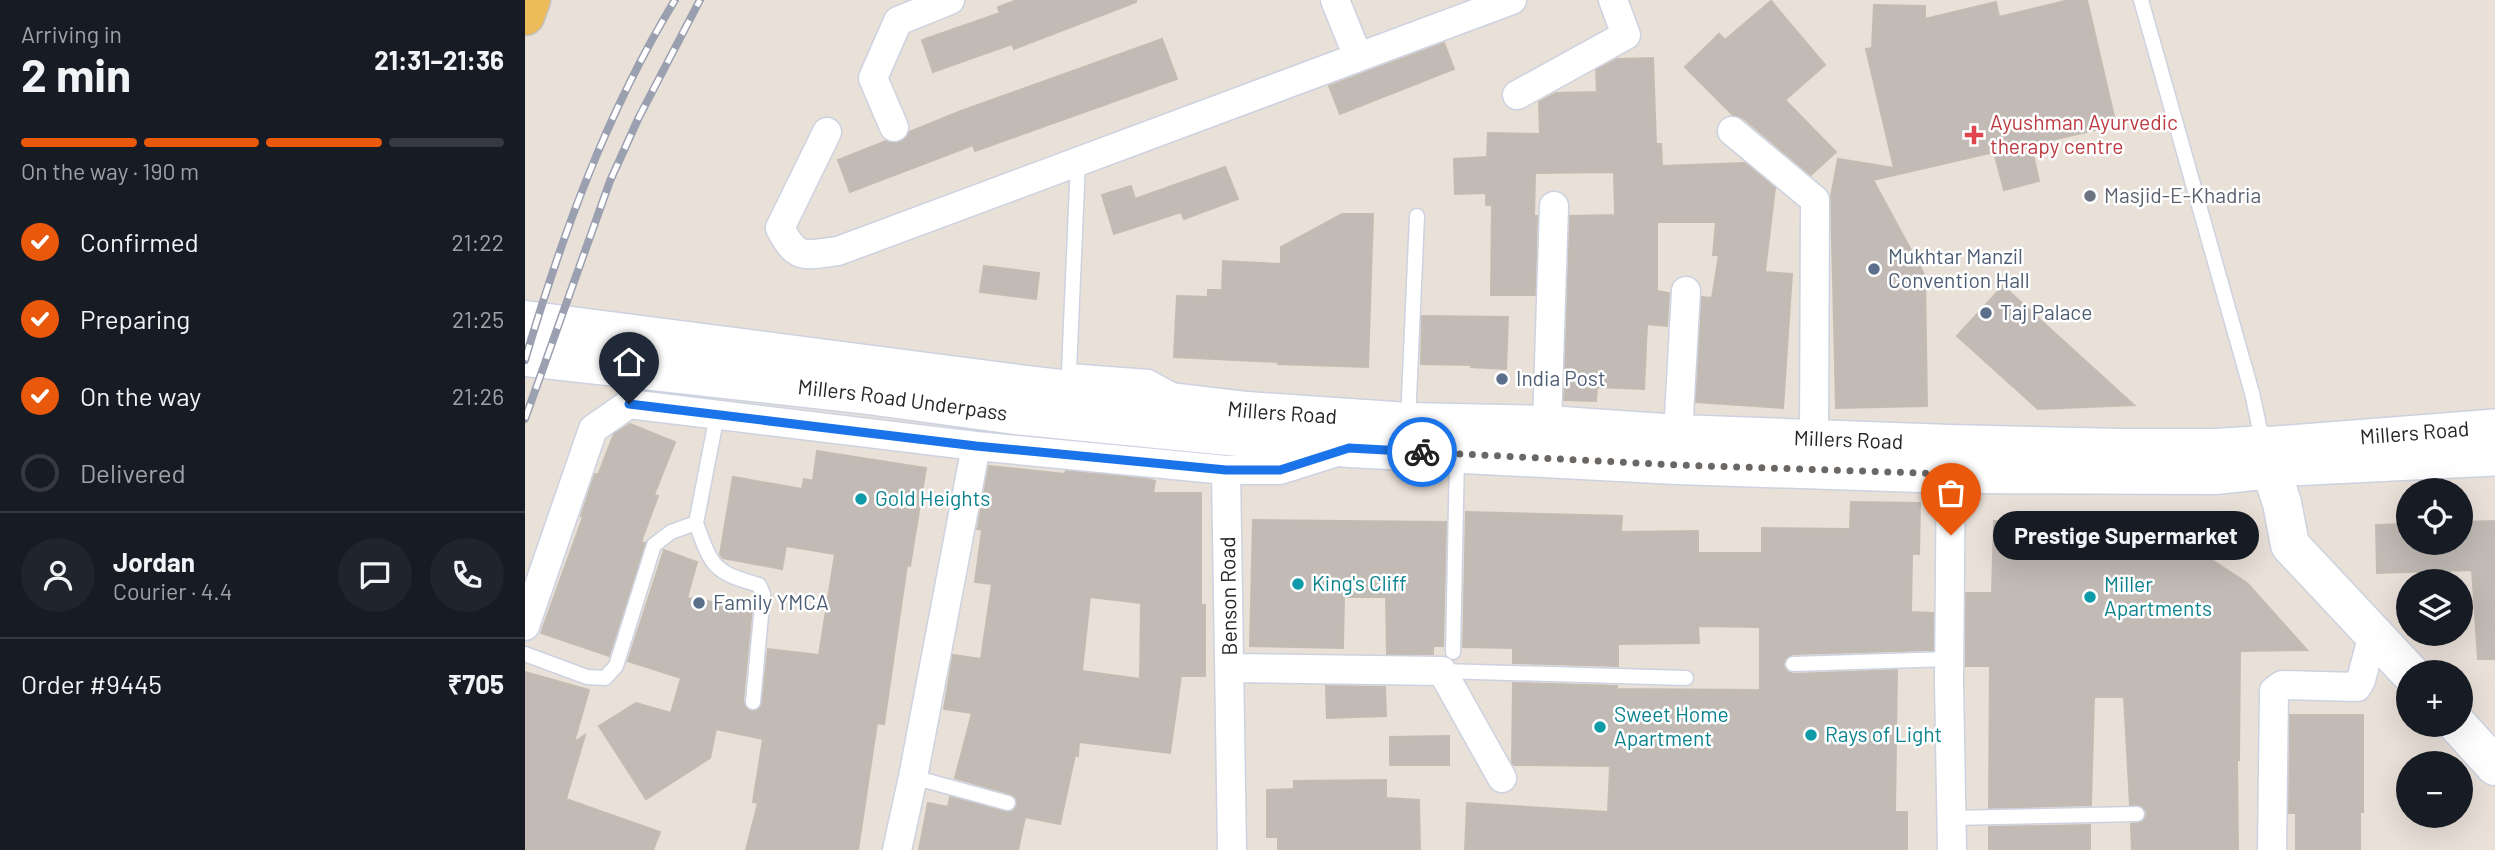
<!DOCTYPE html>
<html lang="en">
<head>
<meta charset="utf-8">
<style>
  body { margin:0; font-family:Barlow,sans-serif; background:#20242c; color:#f1f3f6; height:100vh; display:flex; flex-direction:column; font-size:26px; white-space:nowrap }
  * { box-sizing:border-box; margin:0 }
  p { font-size:23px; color:#9ea1a6 }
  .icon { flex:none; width:38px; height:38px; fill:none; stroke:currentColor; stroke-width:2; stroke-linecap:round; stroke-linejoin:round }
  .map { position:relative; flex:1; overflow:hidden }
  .sheet { display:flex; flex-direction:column; background:#171b24; width:525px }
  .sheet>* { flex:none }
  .fabs { position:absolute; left:1871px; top:478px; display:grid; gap:14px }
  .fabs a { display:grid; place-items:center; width:77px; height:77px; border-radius:50%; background:#171b24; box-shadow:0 7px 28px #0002; font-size:35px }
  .pin { position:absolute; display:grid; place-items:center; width:60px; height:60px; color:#fff; margin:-72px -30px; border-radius:50% 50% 50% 0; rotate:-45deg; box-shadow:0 0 7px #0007 }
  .pin .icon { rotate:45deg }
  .courier { position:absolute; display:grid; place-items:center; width:70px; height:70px; margin:-35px; border:5px solid #1a73e8; border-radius:50%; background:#fff; color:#222; box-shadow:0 2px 9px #0007 }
  .bubble { position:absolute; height:49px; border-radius:24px; background:#171b24; box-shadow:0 7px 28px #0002; font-size:23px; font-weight:700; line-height:49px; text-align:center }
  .headline em { font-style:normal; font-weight:700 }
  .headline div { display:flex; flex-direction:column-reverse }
  .headline { display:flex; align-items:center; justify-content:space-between; height:119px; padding:0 21px }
  h1 { font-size:46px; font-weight:700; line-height:52px }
  .bar { display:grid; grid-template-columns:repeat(4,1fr); gap:10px 7px; align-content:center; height:84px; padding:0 21px }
  .bar i { height:9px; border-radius:5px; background:#363941 }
  .bar .selected { background:#ea580c }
  .bar p { grid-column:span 4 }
  .line { display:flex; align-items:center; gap:18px; padding:0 21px; border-top:2px solid #363941 }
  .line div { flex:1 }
  .round { display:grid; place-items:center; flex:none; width:74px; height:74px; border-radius:37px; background:#20242c }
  ol { padding:0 21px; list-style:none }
  li { display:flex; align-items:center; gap:21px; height:77px }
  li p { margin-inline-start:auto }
  li .icon { padding:7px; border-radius:50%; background:#ea580c; color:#fff; stroke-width:4 }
  li:last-child { color:#9ea1a6 }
  li i { width:38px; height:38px; border:4px solid #363941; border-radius:50% }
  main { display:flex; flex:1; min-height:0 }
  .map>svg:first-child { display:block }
  .building { fill:#c1bab5; stroke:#c4bcb2; stroke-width:2; fill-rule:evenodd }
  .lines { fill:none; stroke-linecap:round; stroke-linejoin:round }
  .service-casing { stroke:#cdd2e0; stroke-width:17 }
  .minor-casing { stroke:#cdd2e0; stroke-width:31 }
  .tertiary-casing { stroke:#cdd2e0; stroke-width:38 }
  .secondary-casing { stroke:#cdd2e0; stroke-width:41 }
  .primary-casing { stroke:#c2c2c2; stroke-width:41 }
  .service { stroke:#fff; stroke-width:14 }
  .minor { stroke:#fff; stroke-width:28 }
  .tertiary { stroke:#fff; stroke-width:35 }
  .secondary { stroke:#fff; stroke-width:38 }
  .primary { stroke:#ecbc5a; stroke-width:38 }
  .rail-casing { stroke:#9ba0b1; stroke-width:8 }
  .rail { stroke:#fff; stroke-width:5; stroke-dasharray:16; stroke-linecap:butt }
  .done { stroke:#6a6764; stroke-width:7; stroke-dasharray:0 12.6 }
  .route { stroke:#1a73e8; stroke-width:9 }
  .health-dot { fill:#e0444e; stroke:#fff; stroke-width:2.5 }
  .worship-dot { fill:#6b7280; stroke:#fff; stroke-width:2.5 }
  .service-dot { fill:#5c6f8a; stroke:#fff; stroke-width:2.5 }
  .culture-dot { fill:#0f9aa8; stroke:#fff; stroke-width:2.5 }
  .labels { text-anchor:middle; stroke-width:5; stroke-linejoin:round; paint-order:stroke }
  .health-label { font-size:21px; fill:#be3a42; stroke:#fff; text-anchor:start }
  .worship-label { font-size:21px; fill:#5b616d; stroke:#fff; text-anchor:start }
  .service-label { font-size:21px; fill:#4e5e75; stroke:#fff; text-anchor:start }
  .street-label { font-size:21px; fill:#262626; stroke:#fff }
  .culture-label { font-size:21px; fill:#0d838f; stroke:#fff; text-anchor:start }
</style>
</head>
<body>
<main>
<section class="sheet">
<div class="headline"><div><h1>2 min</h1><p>Arriving in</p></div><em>21:31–21:36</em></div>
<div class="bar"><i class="selected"></i><i class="selected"></i><i class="selected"></i><i></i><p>On the way · 190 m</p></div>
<ol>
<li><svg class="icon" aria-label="check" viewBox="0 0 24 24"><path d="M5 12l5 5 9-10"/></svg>Confirmed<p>21:22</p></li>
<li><svg class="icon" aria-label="check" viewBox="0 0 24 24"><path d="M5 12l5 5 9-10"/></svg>Preparing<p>21:25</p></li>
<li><svg class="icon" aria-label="check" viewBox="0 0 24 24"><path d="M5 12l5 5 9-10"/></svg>On the way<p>21:26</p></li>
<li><i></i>Delivered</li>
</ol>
<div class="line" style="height:126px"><a class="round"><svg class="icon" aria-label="person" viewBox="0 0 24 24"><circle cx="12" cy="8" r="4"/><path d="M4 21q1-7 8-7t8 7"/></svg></a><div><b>Jordan</b><p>Courier · 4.4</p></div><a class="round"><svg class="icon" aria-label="chat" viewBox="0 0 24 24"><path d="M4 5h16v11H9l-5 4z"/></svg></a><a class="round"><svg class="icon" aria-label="phone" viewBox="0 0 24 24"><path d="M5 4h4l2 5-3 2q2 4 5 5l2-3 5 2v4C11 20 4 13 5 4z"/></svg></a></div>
<div class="line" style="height:91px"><div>Order #9445</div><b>₹705</b></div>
</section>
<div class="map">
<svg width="1970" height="850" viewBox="0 0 1970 850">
  <rect width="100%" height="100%" fill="#e9e0d8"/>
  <path class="building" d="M492,0H611V2L489,49L487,44L408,72L397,40L475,13L473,7Z
    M1544,0H1562L1591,125L1506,145L1514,181L1479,190L1469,152L1348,180L1400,276L1402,406L1311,408L1306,196L1313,159L1369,168L1341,49L1347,48L1349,5L1400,6V19L1471,2L1474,17Z
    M1246,1L1300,65L1260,100L1311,152L1286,175L1218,118L1208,115L1160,67L1194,34L1200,40Z
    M637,39L652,79L450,151L448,145L325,192L313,160L361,141L375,142L382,137L384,132L436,111Z
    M919,43L929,69L815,114L804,86Z
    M1128,58L1131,144H1136L1137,166L1220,163L1250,188L1240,272L1267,274L1258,408L1171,402L1177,297L1187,298L1194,255H1188L1191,222H1132V291L1144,293L1142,326L1122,324L1119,389L1072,387L1071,401L1039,400L1045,216L1090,215L1089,172L1010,173L1009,216H1012L1010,295H966L967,205H961V193L930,194L929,159L962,157L963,133L1015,134L1014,102L1031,93L1072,92L1071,70L1092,59Z
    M700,167L713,199L659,219L656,212L589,234L577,195L606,186L610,199Z
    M817,214H848L843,367L753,364V362L649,357L652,296L683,297V290H697L698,261L756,264V247Z
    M459,266L514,273L511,299L455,292Z
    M1478,286L1609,405L1513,409L1432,336Z
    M897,316L983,317L981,369L946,367L947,365L896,364Z
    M105,424L150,442L129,495L133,496L116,542L120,543L84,656L16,633L58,517L56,516L70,474L73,475L89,434Z
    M292,451L401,468L385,566L382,565L359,724L352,723L333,850H221L233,803L228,802L238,739L191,729L185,758L121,799L74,726L111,703L146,713L156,678L103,661L139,550L172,562L162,598L227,608L218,701L223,710L231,711L237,704L243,649L294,655L310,554L261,546L257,569L198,558L195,554L208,477L277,489L279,479L288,481Z
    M464,466L540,474L541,471L622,479L630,481L628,493H676V605H680V676H656L645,753L554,742L553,756L550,755L535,824L500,817L493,850H394L403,803L423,807L425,797L481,812L489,810L492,805L490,797L486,794L430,778L447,713L419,709L428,655L456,659L467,584L450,582L457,530L452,529L453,526ZM565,597L616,603L615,679L557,671Z
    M1326,502L1395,503L1394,554H1387L1386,612L1408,613V650L1268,654L1260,659L1258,665L1263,672L1268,674L1372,670L1370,812H1382V850H940L942,803L1083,812L1085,766L989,765L987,762L988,683L1092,686V689L1235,690V627L1173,626L1174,643L1093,644V666L988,663V648L938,647L941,512L1097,516L1096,532L1173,531V553H1237V528L1325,529Z
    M728,520L921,522L918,646H908V654H862L861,597H819L818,648L725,646Z
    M1469,521H1507V535L1653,538L1722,583L1782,650L1715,651L1714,760H1712L1713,850H1607L1606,824L1618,822L1622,813L1616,805H1605L1599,697H1569L1566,805L1464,808L1465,666H1441V593H1467Z
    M1970,521V659H1953L1947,570L1852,573L1851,525L1883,524V542H1936V522Z
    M0,672L64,690L49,742L60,735L41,799L135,832L128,850H0Z
    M801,686L860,687L861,716L802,718Z
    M1765,715H1838V812H1835V850H1771V813H1764Z
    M924,736V765H865V737Z
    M861,780V798L894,800L895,850H753V837H742V790L769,789V781Z
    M1565,825V850H1464V827Z"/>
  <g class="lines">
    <g class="service-casing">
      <path id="service" d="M1616,0L1727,393L1738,444
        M553,162L544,371L624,377L648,390
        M883,421L892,216
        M171,523C187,567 188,572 234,585L238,594L228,702
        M928,652L932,455
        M0,654L62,677L80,678L91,666L129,545L146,532L171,523L192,415
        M1268,664L1424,659
        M917,671L1161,678
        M388,777L483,803
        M1426,818L1612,814"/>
    </g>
    <g class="minor-casing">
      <path id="minor" d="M810,0L833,57
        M992,95L1101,35L1088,0
        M369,127L348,78L373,21L425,0
        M1207,131L1290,200L1289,440
        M302,132L255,228C272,261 279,255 313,251L987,0
        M1022,425L1029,206
        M1153,434L1161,291
        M1426,457L1424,682L1427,850
        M0,626L68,429L104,404L451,446L701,470
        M705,668L917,671L977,778
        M372,850L388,777L451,446
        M707,850L701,470H755L812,452
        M1747,850L1749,691L1757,685L1832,687L1836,680L1848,634"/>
    </g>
    <g class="tertiary-casing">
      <g id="tertiary">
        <path id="s1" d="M1738,445L1970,427"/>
        <path d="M1746,469L1970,458"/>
      </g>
    </g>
    <g class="secondary-casing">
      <g id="secondary">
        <path id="s2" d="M0,320L494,384L722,411L883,422L1022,425L1153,434L1425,444L1594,448H1691L1738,445L1757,503L1765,545L1884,672"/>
        <path id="s3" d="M0,357L336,394L490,415L825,448L1152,465L1426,474L1690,475L1746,469"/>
        <path d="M1932,724L1970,766"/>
      </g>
    </g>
    <g class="primary-casing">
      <path id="primary" d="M0,16L6,0"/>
    </g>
    <use href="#service" class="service"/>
    <use href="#minor" class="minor"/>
    <use href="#tertiary" class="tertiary"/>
    <use href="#secondary" class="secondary"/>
    <use href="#primary" class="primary"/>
    <g class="rail-casing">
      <path id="rail" d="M0,360C37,235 82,112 150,0
        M0,419L85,181L114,117L175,0"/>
    </g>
    <use href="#rail" class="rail"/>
  </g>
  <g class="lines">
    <path class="done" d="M897,452L1152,465L1426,474V535"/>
    <path class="route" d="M104,404L451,446L701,470H755L824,448L897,452"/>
  </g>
  <path class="health-dot" d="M1445.5 124.5h7v7h7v7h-7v7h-7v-7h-7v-7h7z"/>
  <circle class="worship-dot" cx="1565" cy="196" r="7"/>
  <g class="service-dot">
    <circle cx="1349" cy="269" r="7"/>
    <circle cx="1461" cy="313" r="7"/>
    <circle cx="977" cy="379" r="7"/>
    <circle cx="174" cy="603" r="7"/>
  </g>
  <g class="culture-dot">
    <circle cx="336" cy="499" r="7"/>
    <circle cx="773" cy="584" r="7"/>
    <circle cx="1565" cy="597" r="7"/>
    <circle cx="1075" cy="727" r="7"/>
    <circle cx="1286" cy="735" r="7"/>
  </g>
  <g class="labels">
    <g class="health-label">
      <text x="1465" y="130">Ayushman Ayurvedic<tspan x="1465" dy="24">therapy centre</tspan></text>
    </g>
    <g class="worship-label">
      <text x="1579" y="203">Masjid-E-Khadria</text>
    </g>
    <g class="service-label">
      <text x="1363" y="264">Mukhtar Manzil<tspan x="1363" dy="24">Convention Hall</tspan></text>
      <text x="1475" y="320">Taj Palace</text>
      <text x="991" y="386">India Post</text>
      <text x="188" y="610">Family YMCA</text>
    </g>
    <g class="street-label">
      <text dy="7" stroke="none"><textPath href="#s3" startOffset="380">Millers Road Underpass</textPath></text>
      <text dy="7" stroke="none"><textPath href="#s2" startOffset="763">Millers Road</textPath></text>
      <text dy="7" stroke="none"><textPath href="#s1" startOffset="152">Millers Road</textPath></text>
      <text dy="7" stroke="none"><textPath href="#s2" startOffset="1330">Millers Road</textPath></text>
      <text transform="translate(704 596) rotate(-91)" y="7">Benson Road</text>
    </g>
    <g class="culture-label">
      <text x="350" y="506">Gold Heights</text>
      <text x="787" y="591">King's Cliff</text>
      <text x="1579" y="592">Miller<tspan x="1579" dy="24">Apartments</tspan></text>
      <text x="1089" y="722">Sweet Home<tspan x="1089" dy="24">Apartment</tspan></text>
      <text x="1300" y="742">Rays of Light</text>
    </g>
  </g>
</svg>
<div class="fabs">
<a><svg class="icon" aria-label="locate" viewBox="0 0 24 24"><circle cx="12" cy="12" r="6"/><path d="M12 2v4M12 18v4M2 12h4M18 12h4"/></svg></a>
<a><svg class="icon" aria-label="layers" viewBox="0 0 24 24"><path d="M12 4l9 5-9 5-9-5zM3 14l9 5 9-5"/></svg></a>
<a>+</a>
<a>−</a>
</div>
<div class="pin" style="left:1426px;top:535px;background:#ea580c"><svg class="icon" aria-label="bag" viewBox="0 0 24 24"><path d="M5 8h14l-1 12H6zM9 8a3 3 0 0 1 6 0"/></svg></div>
<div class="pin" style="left:104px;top:404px;background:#1f2937"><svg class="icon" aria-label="home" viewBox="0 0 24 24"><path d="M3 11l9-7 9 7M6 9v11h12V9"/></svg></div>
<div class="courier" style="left:897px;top:452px"><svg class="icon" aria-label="bike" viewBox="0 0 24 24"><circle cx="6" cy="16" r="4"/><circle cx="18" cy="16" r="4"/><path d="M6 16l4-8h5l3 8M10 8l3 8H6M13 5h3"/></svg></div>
<div class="bubble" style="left:1468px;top:511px;width:266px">Prestige Supermarket</div>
</div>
</main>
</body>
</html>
